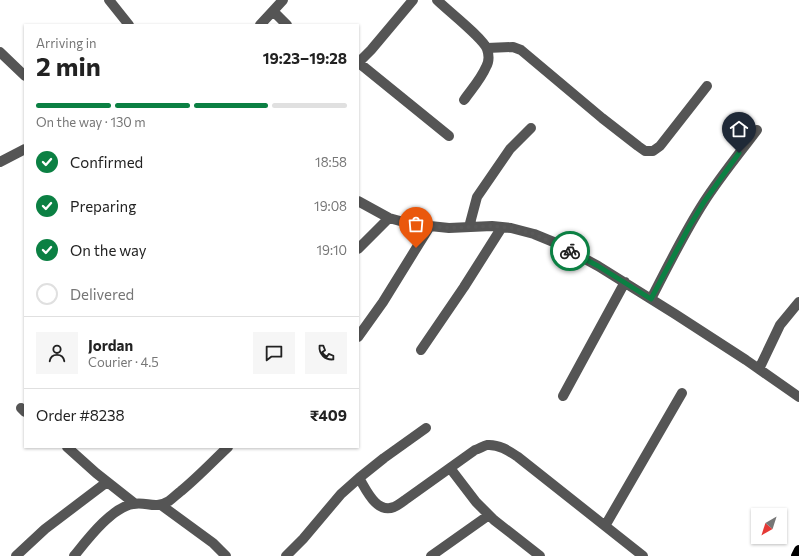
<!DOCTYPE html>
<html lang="en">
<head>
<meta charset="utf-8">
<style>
  body { margin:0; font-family:Commissioner,sans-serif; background:#f6f6f6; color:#222; height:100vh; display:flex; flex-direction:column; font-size:15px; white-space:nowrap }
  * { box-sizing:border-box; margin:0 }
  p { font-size:13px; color:#767676 }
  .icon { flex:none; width:22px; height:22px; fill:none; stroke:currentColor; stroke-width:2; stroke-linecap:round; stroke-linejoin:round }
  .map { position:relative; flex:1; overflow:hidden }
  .details { position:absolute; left:24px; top:24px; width:335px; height:424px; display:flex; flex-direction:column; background:#fff; border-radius:0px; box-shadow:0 1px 3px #0004 }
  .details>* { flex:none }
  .needle { width:26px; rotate:219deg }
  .tools { position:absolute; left:751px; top:508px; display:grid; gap:8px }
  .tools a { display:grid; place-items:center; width:36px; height:36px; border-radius:0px; background:#fff; box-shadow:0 1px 3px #0004; font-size:20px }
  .pin { position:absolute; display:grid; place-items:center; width:34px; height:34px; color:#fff; margin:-41px -17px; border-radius:50% 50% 50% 0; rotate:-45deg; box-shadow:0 0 4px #0007 }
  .pin .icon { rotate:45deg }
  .courier { position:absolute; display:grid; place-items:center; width:40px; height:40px; margin:-20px; border:3px solid #0b8043; border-radius:50%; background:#fff; color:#222; box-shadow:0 1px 5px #0007 }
  .overview em { font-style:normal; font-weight:700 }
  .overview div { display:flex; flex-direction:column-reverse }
  .overview { display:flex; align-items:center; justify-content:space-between; height:68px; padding:0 12px }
  h1 { font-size:26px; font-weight:700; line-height:30px }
  .bar { display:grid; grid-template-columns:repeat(4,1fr); gap:6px 4px; align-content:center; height:48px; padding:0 12px }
  .bar i { height:5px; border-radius:3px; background:#e0e0e0 }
  .bar .active { background:#0b8043 }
  .bar p { grid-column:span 4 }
  .line { display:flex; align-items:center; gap:10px; padding:0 12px; border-top:1px solid #e0e0e0 }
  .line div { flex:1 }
  .round { display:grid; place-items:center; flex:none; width:42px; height:42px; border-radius:0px; background:#f6f6f6 }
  ol { padding:0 12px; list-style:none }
  li { display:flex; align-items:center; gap:12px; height:44px }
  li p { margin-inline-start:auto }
  li .icon { padding:4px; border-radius:50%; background:#0b8043; color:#fff; stroke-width:4 }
  li:last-child { color:#767676 }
  li i { width:22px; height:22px; border:2px solid #e0e0e0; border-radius:50% }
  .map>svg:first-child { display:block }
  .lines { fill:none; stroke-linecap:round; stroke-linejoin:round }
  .minor { stroke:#555; stroke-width:10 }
  .major { stroke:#000; stroke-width:10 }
  .done { stroke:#595959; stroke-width:4; stroke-dasharray:0 7.2 }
  .route { stroke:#0b8043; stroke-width:5 }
</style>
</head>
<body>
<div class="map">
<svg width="799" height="556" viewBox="0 0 799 556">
  <rect width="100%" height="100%" fill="#fff"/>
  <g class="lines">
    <path class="minor" d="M109,0L129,25
      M437,0C447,10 483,38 487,49C489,55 489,62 486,67C481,79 471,90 464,100
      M273,11L287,25
      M260,25L283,0
      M487,48L513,47L521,50L602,118L638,146L645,151H653L660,146L707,86
      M0,52L25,76
      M358,63L371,50L413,0
      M359,63L449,136
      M0,162L25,149
      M358,201L389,218L411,224L449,228L492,226L511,228L534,234L556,243L598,266L675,314L746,360L799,397
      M469,227L477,197L510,149L531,128
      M358,249L389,218
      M651,299C668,266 684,233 704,202C720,177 739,154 757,130
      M358,337L383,302L430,226
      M421,350L464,287L502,227
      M759,369L780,325L799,302
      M563,396L625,282
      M21,408L25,412
      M67,447L96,473L134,503
      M450,468L476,502L494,520L540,556
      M359,478C366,489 376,514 394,507C397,506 401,503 405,500L475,450C479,449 483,446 487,445C499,444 509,451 518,457L643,556
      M161,505L213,543L226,556
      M605,526L682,393
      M16,556L45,529L107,482
      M74,556C87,540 112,507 133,504C147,501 154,510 169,501C173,498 177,494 181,491C197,478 212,462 228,447
      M286,556L303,539L341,494L359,478L384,458L426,428
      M431,556L489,515"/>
    <path class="major" d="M796,556L799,550"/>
  </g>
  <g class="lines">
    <path class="done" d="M416,248L430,226L449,228L492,226L512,228L534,234L570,251"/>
    <path class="route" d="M570,251L598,266L651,299L689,227L704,202L739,153"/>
  </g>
</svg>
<div class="tools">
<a><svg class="needle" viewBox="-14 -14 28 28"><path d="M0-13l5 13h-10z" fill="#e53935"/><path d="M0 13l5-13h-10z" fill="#767676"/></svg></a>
</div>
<div class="pin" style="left:416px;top:248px;background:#ea580c"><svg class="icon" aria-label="bag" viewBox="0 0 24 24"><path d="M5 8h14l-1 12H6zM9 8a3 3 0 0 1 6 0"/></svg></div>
<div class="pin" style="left:739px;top:153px;background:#1f2937"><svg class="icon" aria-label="home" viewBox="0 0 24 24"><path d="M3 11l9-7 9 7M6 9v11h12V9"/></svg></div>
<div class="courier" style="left:570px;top:251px"><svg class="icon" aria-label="bike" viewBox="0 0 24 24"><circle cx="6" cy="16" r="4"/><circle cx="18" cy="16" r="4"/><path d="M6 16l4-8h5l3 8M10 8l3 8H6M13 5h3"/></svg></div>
<section class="details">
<div class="overview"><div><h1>2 min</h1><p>Arriving in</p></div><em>19:23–19:28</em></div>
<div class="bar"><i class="active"></i><i class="active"></i><i class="active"></i><i></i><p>On the way · 130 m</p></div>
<ol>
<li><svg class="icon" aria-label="check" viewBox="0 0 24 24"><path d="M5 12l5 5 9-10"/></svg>Confirmed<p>18:58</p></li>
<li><svg class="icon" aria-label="check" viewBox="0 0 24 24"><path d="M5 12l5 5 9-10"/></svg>Preparing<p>19:08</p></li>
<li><svg class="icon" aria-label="check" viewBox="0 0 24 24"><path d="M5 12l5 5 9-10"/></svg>On the way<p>19:10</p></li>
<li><i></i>Delivered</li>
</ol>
<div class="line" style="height:72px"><a class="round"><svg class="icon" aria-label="person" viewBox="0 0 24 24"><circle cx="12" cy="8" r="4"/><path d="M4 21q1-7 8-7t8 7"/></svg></a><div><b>Jordan</b><p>Courier · 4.5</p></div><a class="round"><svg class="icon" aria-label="chat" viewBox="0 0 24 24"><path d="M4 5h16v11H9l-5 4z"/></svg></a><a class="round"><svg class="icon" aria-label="phone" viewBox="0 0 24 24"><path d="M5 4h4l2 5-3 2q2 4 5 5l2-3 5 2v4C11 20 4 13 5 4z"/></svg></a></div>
<div class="line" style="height:52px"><div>Order #8238</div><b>₹409</b></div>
</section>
</div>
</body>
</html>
